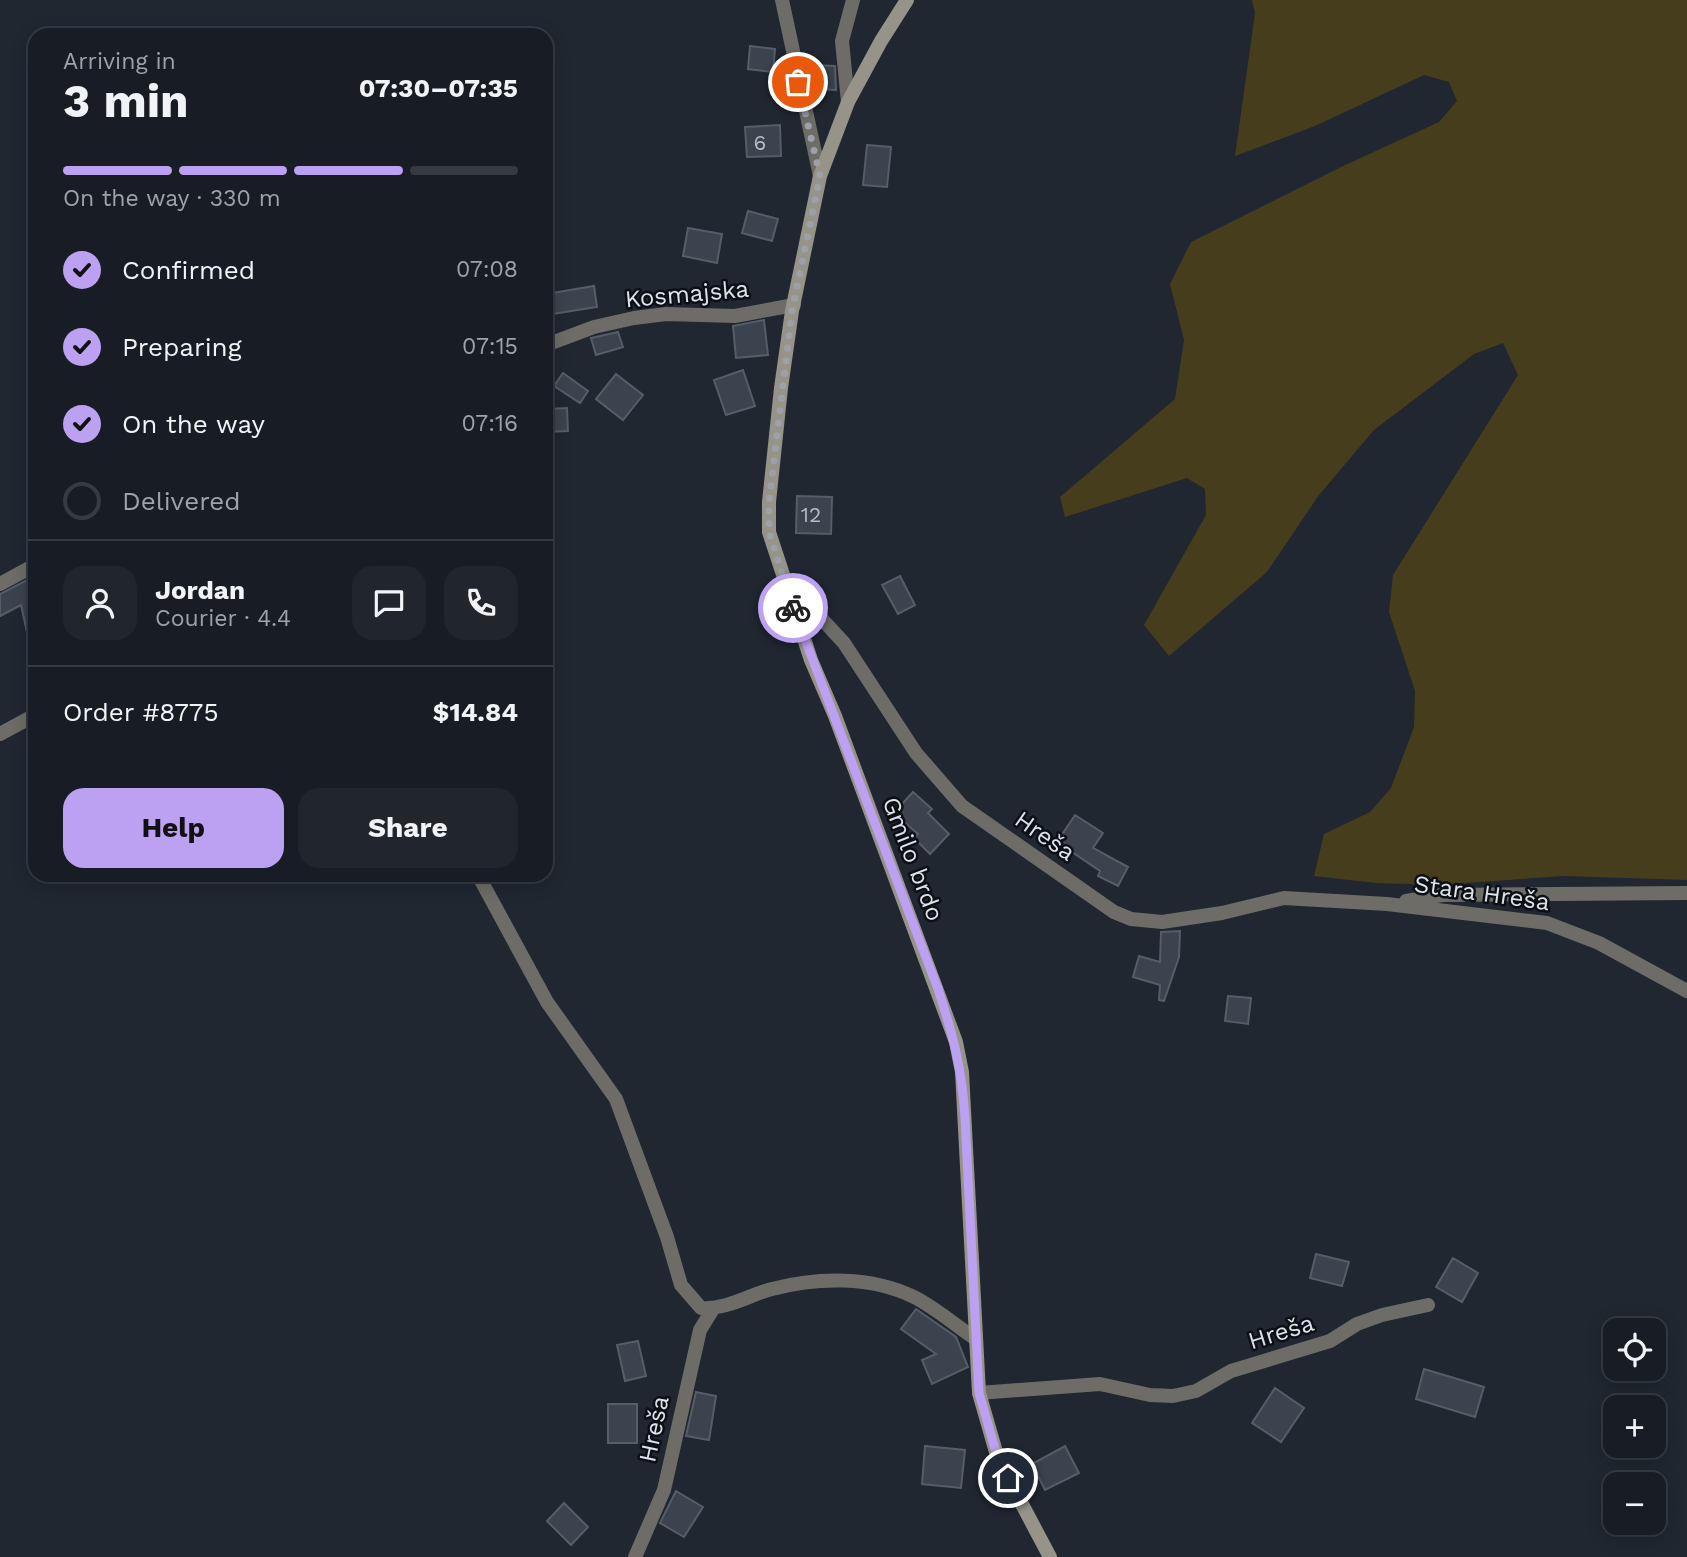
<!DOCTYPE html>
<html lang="en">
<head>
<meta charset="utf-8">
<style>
  body { margin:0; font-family:"Work Sans",sans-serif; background:#21262d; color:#f1f3f6; height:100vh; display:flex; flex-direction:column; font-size:26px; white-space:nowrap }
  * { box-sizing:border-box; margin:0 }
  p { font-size:23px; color:#9fa2a7 }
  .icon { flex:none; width:38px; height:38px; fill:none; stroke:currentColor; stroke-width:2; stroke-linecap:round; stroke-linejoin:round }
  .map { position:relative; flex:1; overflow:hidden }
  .drawer { position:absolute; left:28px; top:28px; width:525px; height:854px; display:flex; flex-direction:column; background:#181d25; border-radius:21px; box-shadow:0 4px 18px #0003,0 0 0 2px #363b42 }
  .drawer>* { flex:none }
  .buttons { position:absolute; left:1603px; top:1318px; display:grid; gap:14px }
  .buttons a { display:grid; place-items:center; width:63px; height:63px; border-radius:14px; background:#181d25; box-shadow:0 4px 18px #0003,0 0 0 2px #363b42; font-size:35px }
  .pin { position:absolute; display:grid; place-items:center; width:60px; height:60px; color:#fff; margin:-30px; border:4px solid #fff; border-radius:50%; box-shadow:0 2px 7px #0007 }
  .courier { position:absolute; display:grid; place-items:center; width:70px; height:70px; margin:-35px; border:5px solid #bca0f2; border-radius:50%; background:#fff; color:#222; box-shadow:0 2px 9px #0007 }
  .summary em { font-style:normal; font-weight:700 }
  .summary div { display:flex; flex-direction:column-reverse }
  .summary { display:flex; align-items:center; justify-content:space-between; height:119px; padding:0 35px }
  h1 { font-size:46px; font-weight:700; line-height:52px }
  .bar { display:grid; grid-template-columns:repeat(4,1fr); gap:10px 7px; align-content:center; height:84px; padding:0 35px }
  .bar i { height:9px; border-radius:5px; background:#363b42 }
  .bar .on { background:#bca0f2 }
  .bar p { grid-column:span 4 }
  .line { display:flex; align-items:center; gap:18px; padding:0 35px; border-top:2px solid #363b42 }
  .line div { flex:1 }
  .round { display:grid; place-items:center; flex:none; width:74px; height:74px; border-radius:21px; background:#21262d }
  ol { padding:0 35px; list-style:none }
  li { display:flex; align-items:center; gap:21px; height:77px }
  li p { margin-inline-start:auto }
  li .icon { padding:7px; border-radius:50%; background:#bca0f2; color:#111; stroke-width:4 }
  li:last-child { color:#9fa2a7 }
  li i { width:38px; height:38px; border:4px solid #363b42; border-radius:50% }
  .button { display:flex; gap:14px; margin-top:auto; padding:14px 35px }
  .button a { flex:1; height:80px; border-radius:21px; background:#bca0f2; color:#111; font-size:28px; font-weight:700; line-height:80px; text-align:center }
  .button a+a { background:#21262d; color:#f1f3f6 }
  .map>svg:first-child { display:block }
  .green { fill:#463d1c }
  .building { fill:#3b434e; stroke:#555d69; stroke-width:2 }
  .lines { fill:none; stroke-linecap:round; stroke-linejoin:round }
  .street { stroke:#6d6c66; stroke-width:14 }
  .secondary { stroke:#969389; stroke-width:14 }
  .done { stroke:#9ca1a9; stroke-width:7; stroke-dasharray:0 12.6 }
  .route { stroke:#bca0f2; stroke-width:9 }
  .labels { text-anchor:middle; stroke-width:5; stroke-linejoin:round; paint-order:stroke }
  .number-label { font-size:21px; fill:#b5bbc3 }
  .street-label { font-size:24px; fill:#dee3ea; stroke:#0c0f14 }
</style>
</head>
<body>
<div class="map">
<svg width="1687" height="1557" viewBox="0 0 1687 1557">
  <rect width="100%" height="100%" fill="#202731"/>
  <path class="green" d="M1252,0H1687V880L1564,876L1438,885L1376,883L1314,876L1324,834L1370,812L1391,788L1414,727L1415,691L1389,612L1393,575L1518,375L1503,343L1474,354L1374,430L1319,495L1267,572L1169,656L1144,625L1206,515L1205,489L1187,478L1065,517L1060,497L1175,399L1184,340L1170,284L1191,242L1341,167L1439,122L1457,101L1449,82L1424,75L1315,126L1235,156L1255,13Z"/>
  <path class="building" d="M750,46L775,49L773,72L748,69Z
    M811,65L835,66L836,90L811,89Z
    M780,125L781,156L747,157L745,127Z
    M867,145L891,147L887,187L863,185Z
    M748,211L778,219L772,241L742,233Z
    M688,228L722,234L717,263L683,256Z
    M594,286L597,307L546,315V294Z
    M764,320L768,355L736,358L733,326Z
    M618,332L623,347L596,355L591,338Z
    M743,370L755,406L726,415L714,380Z
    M563,373L588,391L580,403L554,386Z
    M616,374L643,395L623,420L596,399Z
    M567,408L568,431L546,432V409Z
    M797,496L832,497L831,534L796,533Z
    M35,576V640L29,641L21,605L0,616V594Z
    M900,576L915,605L898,614L882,585Z
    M913,792L932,809L928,813L949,834L930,854L914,838L918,834L894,813Z
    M1075,815L1103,833L1093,848L1128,867L1118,886L1098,876L1100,871L1057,842Z
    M1180,931L1179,957L1164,1001L1159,1000L1160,985L1133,977L1139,956L1160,962L1161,932Z
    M1228,996L1251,998L1248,1024L1225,1021Z
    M1316,1254L1349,1262L1342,1286L1310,1278Z
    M1453,1258L1478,1273L1462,1302L1436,1287Z
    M916,1309L956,1337L968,1367L932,1384L922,1360L936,1354L901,1329Z
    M638,1341L646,1376L625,1381L617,1345Z
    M1424,1369L1484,1387L1475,1417L1416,1399Z
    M1275,1388L1304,1408L1281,1442L1252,1423Z
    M696,1392L716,1396L709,1440L686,1436Z
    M608,1404H637V1443H608Z
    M925,1446L965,1450L961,1488L922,1484Z
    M1065,1446L1079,1473L1045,1490L1032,1464Z
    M676,1491L703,1507L684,1537L660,1523Z
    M564,1503L588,1527L571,1545L547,1521Z"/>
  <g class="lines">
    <path class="street" d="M782,0L820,176
      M848,102L842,41L853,0
      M546,345L594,327L634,318L666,314L735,316L794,305
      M784,578L844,643L916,753L962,806L1114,912L1131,919L1162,922L1222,913L1284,898L1387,904L1547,923L1599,943L1687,991
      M0,584L35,565
      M0,734L35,715
      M478,875L547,1002L616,1099L667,1237L681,1285L701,1308C726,1310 749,1295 772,1289C818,1277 871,1276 914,1297C936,1308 956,1326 976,1339
      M1406,901L1442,895L1687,893
      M979,1393L1100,1384L1150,1395L1173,1396L1196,1391L1231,1371L1330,1341L1357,1324L1382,1315L1428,1305
      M635,1557L664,1490L700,1330L713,1309"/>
    <path class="secondary" d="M907,0L881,41L848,102L820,176L792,311L781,388L769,502V532L811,660L835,716L956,1042L962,1072L979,1393L998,1459L1050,1557"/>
  </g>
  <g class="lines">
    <path class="done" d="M793,608L769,532V502L792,311L820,176L798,82"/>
    <path class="route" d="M793,608L938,989C953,1035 962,1068 965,1118L979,1393L998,1459L1008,1478"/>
  </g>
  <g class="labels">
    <g class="number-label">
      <text x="760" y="150">6</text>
      <text x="811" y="522">12</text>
    </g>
    <g class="street-label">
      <text transform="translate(687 294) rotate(-5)" y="8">Kosmajska</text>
      <text transform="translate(1045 836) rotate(35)" y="8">Hreša</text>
      <text transform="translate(913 859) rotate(69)" y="8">Gmilo brdo</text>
      <text transform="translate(1482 893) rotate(8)" y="8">Stara Hreša</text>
      <text transform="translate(1281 1332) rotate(-17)" y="8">Hreša</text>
      <text transform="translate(654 1429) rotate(-78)" y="8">Hreša</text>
    </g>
  </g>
</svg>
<div class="buttons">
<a><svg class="icon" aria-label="locate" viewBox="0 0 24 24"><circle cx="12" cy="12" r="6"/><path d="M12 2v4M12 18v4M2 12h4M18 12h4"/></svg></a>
<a>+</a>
<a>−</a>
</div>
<div class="pin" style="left:798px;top:82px;background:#ea580c"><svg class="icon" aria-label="bag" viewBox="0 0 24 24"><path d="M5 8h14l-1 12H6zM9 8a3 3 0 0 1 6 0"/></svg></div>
<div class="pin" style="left:1008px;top:1478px;background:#1f2937"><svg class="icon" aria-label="home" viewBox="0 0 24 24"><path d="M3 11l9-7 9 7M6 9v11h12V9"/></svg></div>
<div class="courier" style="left:793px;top:608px"><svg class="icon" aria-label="bike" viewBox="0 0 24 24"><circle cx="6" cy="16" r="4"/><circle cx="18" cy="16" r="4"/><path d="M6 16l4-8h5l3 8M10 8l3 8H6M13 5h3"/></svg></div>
<section class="drawer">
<div class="summary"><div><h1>3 min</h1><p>Arriving in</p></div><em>07:30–07:35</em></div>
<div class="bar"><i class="on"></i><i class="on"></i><i class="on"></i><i></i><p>On the way · 330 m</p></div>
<ol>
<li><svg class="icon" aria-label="check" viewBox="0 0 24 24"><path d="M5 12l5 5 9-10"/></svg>Confirmed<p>07:08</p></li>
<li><svg class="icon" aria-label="check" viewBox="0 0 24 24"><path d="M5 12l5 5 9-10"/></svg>Preparing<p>07:15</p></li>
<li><svg class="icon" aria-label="check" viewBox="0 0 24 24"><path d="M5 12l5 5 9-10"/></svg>On the way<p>07:16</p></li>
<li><i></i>Delivered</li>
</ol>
<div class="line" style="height:126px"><a class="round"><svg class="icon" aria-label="person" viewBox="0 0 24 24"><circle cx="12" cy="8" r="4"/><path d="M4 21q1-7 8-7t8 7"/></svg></a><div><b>Jordan</b><p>Courier · 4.4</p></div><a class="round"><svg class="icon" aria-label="chat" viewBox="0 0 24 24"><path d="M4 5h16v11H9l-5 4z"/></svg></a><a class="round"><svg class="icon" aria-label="phone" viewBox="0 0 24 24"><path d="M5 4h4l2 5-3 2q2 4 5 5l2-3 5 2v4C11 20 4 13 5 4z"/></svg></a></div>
<div class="line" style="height:91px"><div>Order #8775</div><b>$14.84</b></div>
<div class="button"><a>Help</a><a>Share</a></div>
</section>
</div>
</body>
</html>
